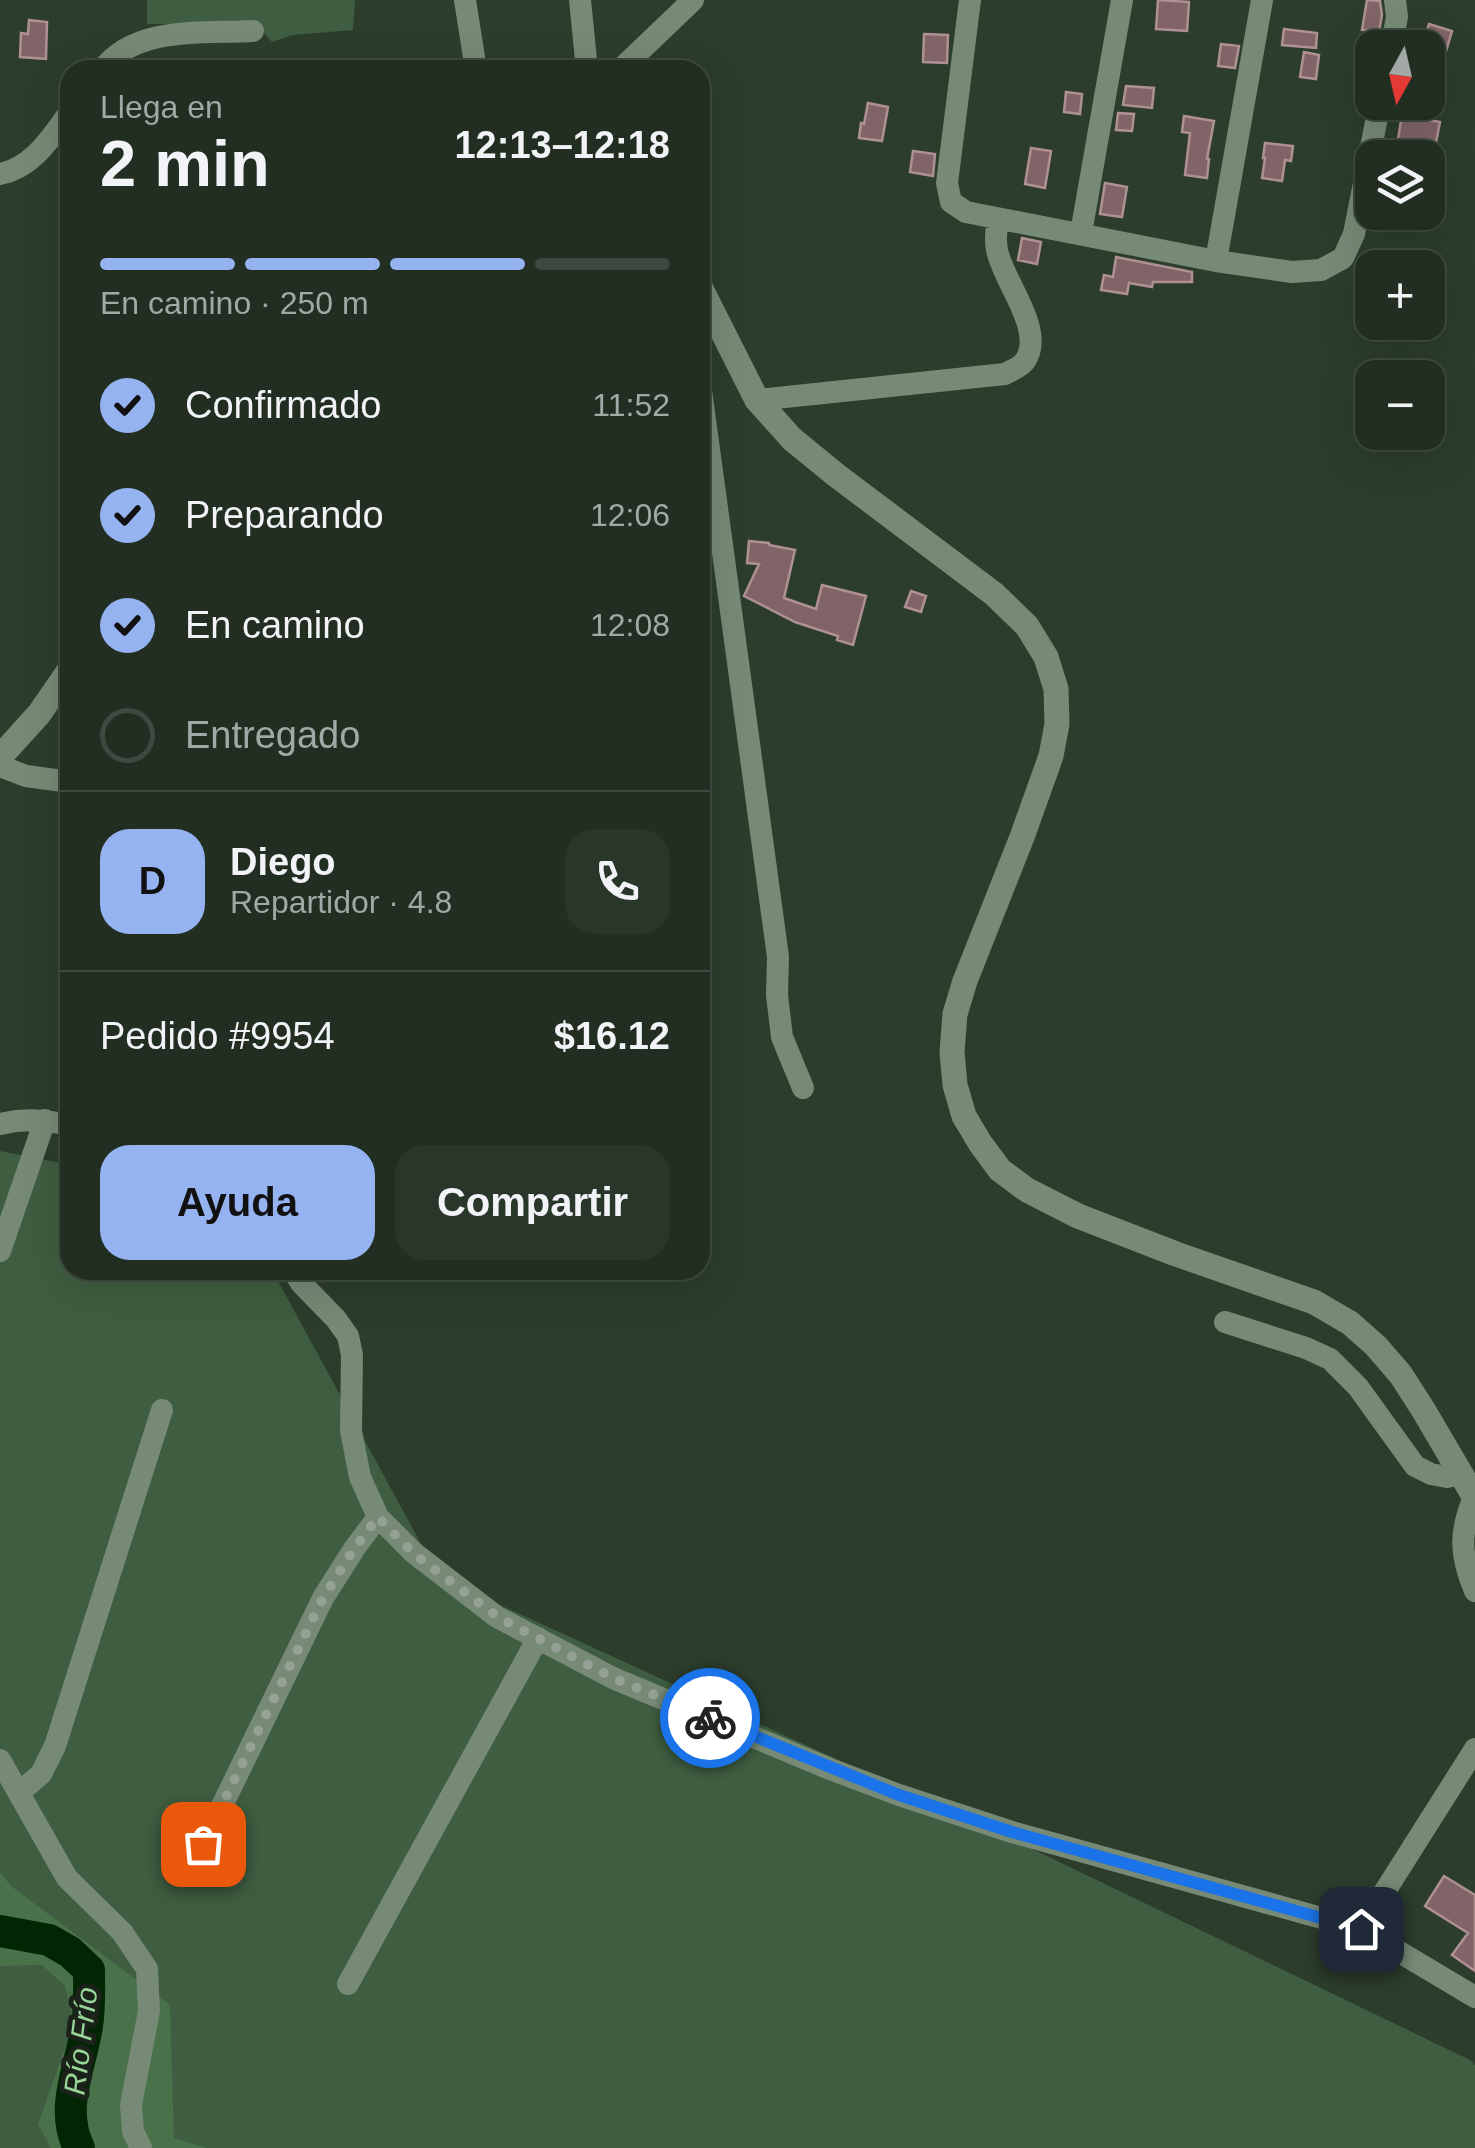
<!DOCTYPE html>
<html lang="es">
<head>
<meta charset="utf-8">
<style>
  body { margin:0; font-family:Arial,sans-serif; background:#29362a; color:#f1f3f6; height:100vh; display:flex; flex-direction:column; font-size:38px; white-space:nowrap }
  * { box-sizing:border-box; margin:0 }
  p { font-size:32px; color:#a2a8a5 }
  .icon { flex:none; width:55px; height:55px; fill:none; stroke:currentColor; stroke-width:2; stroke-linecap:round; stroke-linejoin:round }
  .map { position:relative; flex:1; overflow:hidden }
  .side { position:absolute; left:60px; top:60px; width:650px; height:1220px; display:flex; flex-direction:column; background:#212e21; border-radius:30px; box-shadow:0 10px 40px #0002,0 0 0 2px #3e4a3f }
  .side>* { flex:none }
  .needle { width:65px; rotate:188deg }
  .buttons { position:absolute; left:1355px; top:30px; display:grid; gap:20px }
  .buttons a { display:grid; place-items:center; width:90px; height:90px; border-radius:20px; background:#212e21; box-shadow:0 10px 40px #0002,0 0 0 2px #3e4a3f; font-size:50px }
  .pin { position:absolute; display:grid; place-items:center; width:85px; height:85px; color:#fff; margin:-42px; border-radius:20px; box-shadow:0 5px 15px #0006 }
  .courier { position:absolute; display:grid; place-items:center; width:100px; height:100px; margin:-50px; border:8px solid #1a73e8; border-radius:50%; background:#fff; color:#222; box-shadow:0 2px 12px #0007 }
  .head em { font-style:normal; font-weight:700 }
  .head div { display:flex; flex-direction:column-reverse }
  .head { display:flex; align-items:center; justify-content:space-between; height:170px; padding:0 40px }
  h1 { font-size:65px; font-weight:700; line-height:75px }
  .bar { display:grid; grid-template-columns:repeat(4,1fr); gap:15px 10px; align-content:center; height:120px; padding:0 40px }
  .bar i { height:12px; border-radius:8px; background:#3e4a3f }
  .bar .current { background:#95b2f1 }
  .bar p { grid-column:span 4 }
  .line { display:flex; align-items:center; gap:25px; padding:0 40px; border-top:2px solid #3e4a3f }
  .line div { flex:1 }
  .round { display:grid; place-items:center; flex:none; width:105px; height:105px; border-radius:30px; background:#29362a }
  ol { padding:0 40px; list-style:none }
  li { display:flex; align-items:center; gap:30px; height:110px }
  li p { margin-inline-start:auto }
  li .icon { padding:10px; border-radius:50%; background:#95b2f1; color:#111; stroke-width:4 }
  li:last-child { color:#a2a8a5 }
  li i { width:55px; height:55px; border:5px solid #3e4a3f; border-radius:50% }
  .button { display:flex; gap:20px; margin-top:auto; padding:20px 40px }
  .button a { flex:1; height:115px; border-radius:30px; background:#95b2f1; color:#111; font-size:40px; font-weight:700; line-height:115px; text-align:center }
  .button a+a { background:#29362a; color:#f1f3f6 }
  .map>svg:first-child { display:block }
  .green { fill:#3f5d40 }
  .forest { fill:#49714a }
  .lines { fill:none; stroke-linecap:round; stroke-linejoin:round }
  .river { stroke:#002604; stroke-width:32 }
  .building { fill:#806467; stroke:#af9093; stroke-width:2.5 }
  .minor { stroke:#768a76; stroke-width:22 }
  .tertiary { stroke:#768a76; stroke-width:25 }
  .done { stroke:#95a195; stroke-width:10; stroke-dasharray:0 18 }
  .route { stroke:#1a73e8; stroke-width:12 }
  .labels { text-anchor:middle; stroke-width:10; stroke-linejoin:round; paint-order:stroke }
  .water-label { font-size:30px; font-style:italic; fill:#97d598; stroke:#1a221a }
</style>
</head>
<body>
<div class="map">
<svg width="1475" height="2148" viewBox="0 0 1475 2148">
  <rect width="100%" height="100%" fill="#2c3d2c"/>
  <path class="green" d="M147,0H355L353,30L293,35L272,42L256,23L147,24Z
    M0,1151L70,1165V1270H272L439,1577L1024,1845L1470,2060L1475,2065V2148H0Z"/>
  <path class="forest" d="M0,1872L11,1886L170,2005L174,2138L207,2148H51L38,2124L74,2023L65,1986L42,1965L0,1966Z"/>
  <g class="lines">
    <path class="river" d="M0,1931L49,1940L70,1952L89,1970C89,1989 90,2007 87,2026C81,2066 59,2108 79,2148"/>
  </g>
  <path class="building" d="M1158,0L1189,2L1187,31L1156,29Z
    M1367,0L1380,1L1382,15L1379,32L1362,30Z
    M29,20L47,22L46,59L20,57L21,33L28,34Z
    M1429,24L1452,31L1444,58L1428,53V48H1422Z
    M1284,29L1317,33L1316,48L1282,45Z
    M924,34L948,35L947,63L923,62Z
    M1221,44L1239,46L1235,68L1218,66Z
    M1304,52L1319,55L1316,79L1300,77Z
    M1126,86L1154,88L1152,108L1123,105Z
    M1066,92L1082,94L1080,114L1064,112Z
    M868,103L888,107L882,141L859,138L861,123L864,124Z
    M1118,113L1134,114L1132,131L1116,130Z
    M1402,115L1440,122L1433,158L1396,151Z
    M1184,116L1214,121L1207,159H1209L1207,178L1185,175L1190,133L1182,132Z
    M1265,143L1293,146L1291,161L1285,160L1282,181L1262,178L1265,158H1263Z
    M1031,148L1051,151L1045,188L1025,184Z
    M913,151L935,154L933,176L910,172Z
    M1105,183L1127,187L1122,217L1100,214Z
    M1022,238L1041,242L1037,264L1018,260Z
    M1116,257L1192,272V282H1153L1152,287L1129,283L1127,294L1101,290L1104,275L1113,277Z
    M749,541L769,543V545L795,550L784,598L816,609L822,585L866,596L853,645L837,640L838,636L795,622L744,596L759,564L747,563Z
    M911,591L926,596L921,612L905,607Z
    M1444,1876L1475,1895V1971L1452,1955L1468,1933L1425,1906Z"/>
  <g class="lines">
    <path class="minor" d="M465,0L476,70
      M580,0L587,70
      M970,0L947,183L951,202L966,212L1216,261L1292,272L1321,270L1343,258L1354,234L1380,102
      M1391,48L1397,17L1395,0
      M102,70C135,25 203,34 253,31
      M620,70L693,0
      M0,174C33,168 51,137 70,112
      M1081,233L1122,0
      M1216,261L1262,0
      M700,383L778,957L777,995L782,1037L803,1088
      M757,400L1005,374C1012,370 1021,367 1025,361C1046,330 1003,282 997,250C995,239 996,229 998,219
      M0,766L26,776L70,782
      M0,1124C25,1118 45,1120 70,1125
      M0,1251L45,1120
      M293,1270L301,1283L336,1319L348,1336L352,1355L351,1431L360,1477L378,1517L414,1553L497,1617L613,1678L830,1769L899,1795L1012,1832L1361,1929L1475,1997
      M1225,1322L1306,1348L1330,1359L1358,1387L1415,1466L1431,1474L1447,1477L1461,1474
      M1474,1497C1459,1533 1460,1555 1475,1591
      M0,1760L67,1878L122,1932L147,1969L149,2011L131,2105L133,2131L141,2148
      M19,1793L41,1774L55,1746L162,1410
      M203,1845L323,1598L354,1549L378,1517
      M1361,1929L1475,1749
      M348,1984L538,1638"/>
    <path class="tertiary" d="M700,287L757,400L792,439L836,475L994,594L1027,626L1046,657L1056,689L1057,724L1051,756L1022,837L965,981L955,1014L952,1052L955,1085L964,1116L980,1143L1000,1170L1027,1190L1078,1216L1176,1254L1314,1302L1350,1323L1376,1346L1401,1375L1424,1411L1475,1498
      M0,757L39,714L70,669"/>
  </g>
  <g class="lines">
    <path class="done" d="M203,1844L323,1598L354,1549L378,1517L414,1554L498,1617L613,1678L710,1718"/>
    <path class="route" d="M710,1718L899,1795L1012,1832L1361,1929"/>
  </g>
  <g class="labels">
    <g class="water-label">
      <text transform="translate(81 2041) rotate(-83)" y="10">Río Frío</text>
    </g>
  </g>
</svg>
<div class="buttons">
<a><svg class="needle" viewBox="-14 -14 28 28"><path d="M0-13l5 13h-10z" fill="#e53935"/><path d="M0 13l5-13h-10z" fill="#a2a8a5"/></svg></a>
<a><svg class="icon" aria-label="layers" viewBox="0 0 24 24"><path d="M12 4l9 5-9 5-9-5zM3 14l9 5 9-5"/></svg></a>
<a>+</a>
<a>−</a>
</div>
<div class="pin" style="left:203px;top:1844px;background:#ea580c"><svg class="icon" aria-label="bag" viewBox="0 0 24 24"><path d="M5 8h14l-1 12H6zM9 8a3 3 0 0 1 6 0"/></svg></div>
<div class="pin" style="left:1361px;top:1929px;background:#1f2937"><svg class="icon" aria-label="home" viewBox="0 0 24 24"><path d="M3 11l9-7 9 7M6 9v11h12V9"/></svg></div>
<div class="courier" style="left:710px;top:1718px"><svg class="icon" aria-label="bike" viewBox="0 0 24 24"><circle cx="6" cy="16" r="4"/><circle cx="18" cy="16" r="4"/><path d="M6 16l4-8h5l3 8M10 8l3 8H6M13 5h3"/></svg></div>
<section class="side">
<div class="head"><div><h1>2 min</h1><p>Llega en</p></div><em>12:13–12:18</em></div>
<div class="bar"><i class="current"></i><i class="current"></i><i class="current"></i><i></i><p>En camino · 250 m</p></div>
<ol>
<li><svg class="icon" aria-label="check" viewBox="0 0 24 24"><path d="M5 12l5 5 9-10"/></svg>Confirmado<p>11:52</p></li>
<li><svg class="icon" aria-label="check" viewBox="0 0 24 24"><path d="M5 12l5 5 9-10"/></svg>Preparando<p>12:06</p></li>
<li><svg class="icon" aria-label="check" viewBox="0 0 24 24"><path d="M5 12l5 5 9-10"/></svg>En camino<p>12:08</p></li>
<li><i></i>Entregado</li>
</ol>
<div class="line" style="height:180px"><b class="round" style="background:#95b2f1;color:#111">D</b><div><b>Diego</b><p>Repartidor · 4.8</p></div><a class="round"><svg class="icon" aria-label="phone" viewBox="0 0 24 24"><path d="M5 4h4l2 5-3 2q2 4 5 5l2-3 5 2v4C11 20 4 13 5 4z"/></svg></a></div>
<div class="line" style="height:130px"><div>Pedido #9954</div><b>$16.12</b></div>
<div class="button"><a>Ayuda</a><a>Compartir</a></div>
</section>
</div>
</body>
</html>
